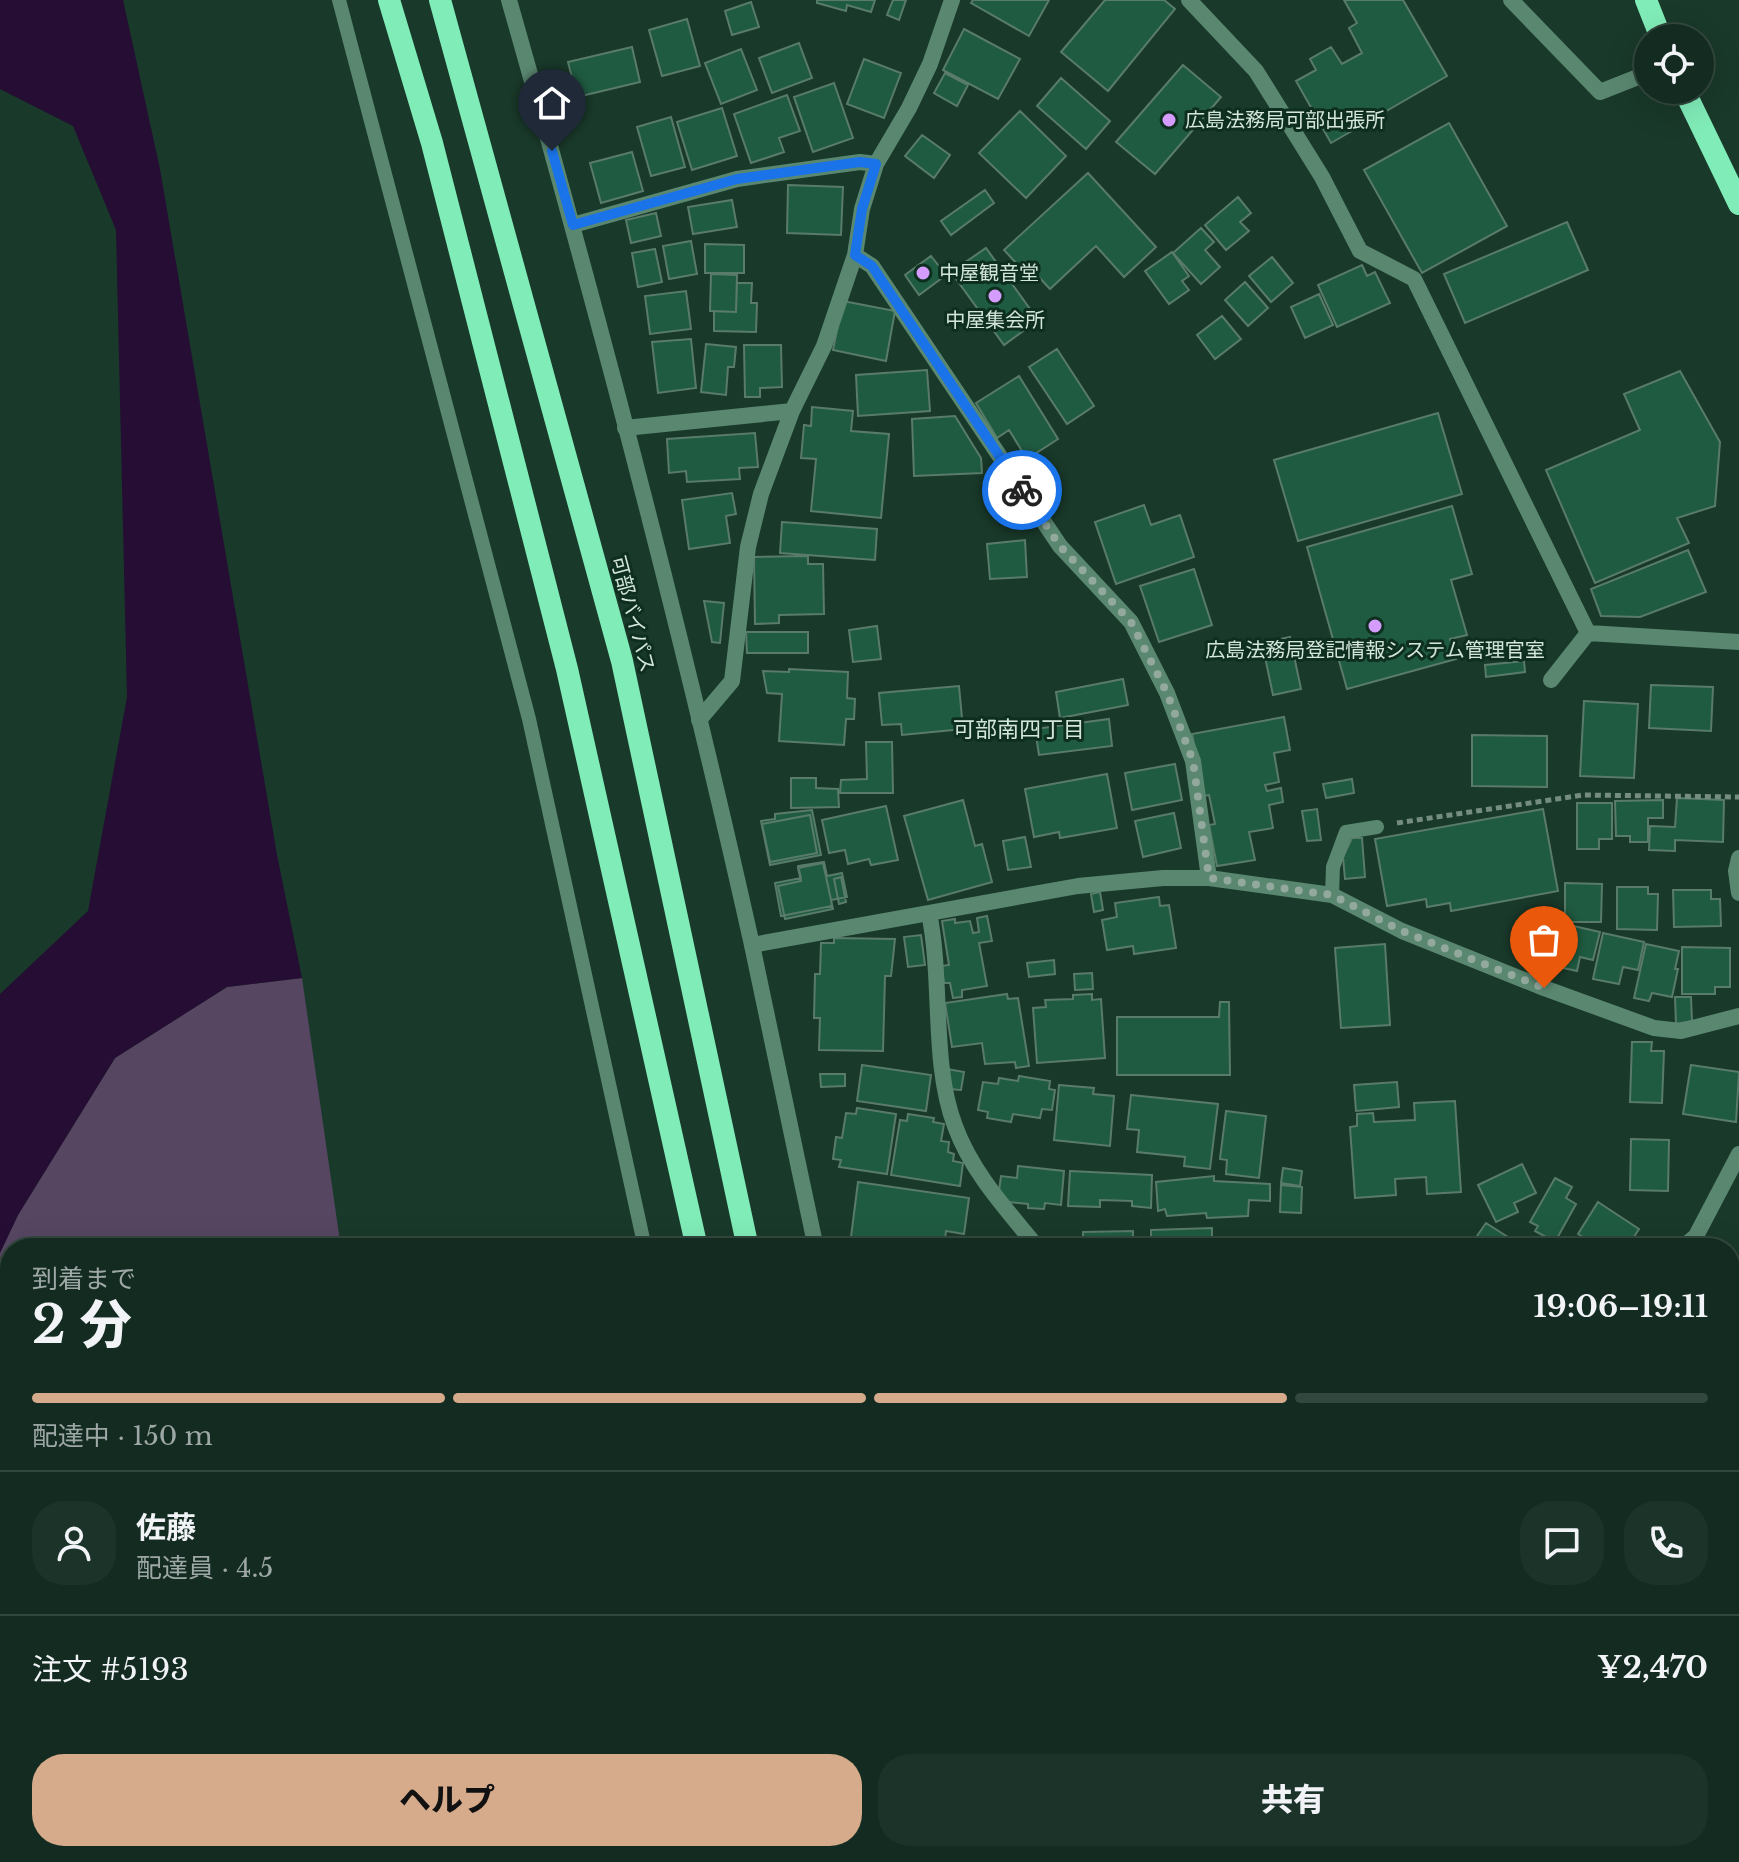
<!DOCTYPE html>
<html lang="ja">
<head>
<meta charset="utf-8">
<style>
  body { margin:0; font-family:"Libre Baskerville","Noto Sans JP",serif; background:#1c3329; color:#f1f3f6; height:100vh; display:flex; flex-direction:column; font-size:30px; white-space:nowrap }
  * { box-sizing:border-box; margin:0 }
  p { font-size:26px; color:#9da7a5 }
  .icon { flex:none; width:44px; height:44px; fill:none; stroke:currentColor; stroke-width:2; stroke-linecap:round; stroke-linejoin:round }
  .map { position:relative; flex:1; overflow:hidden }
  .drawer { position:absolute; left:0px; top:1238px; width:1740px; height:624px; display:flex; flex-direction:column; background:#132b20; border-radius:32px 32px 0 0; box-shadow:0 8px 32px #0002,0 0 0 2px #32473e }
  .drawer>* { flex:none }
  .tools { position:absolute; left:1634px; top:24px; display:grid; gap:16px }
  .tools a { display:grid; place-items:center; width:80px; height:80px; border-radius:50%; background:#132b20; box-shadow:0 8px 32px #0002,0 0 0 2px #32473e; font-size:40px }
  .pin { position:absolute; display:grid; place-items:center; width:68px; height:68px; color:#fff; margin:-82px -34px; border-radius:50% 50% 50% 0; rotate:-45deg; box-shadow:0 0 8px #0007 }
  .pin .icon { rotate:45deg }
  .courier { position:absolute; display:grid; place-items:center; width:80px; height:80px; margin:-40px; border:6px solid #1a73e8; border-radius:50%; background:#fff; color:#222; box-shadow:0 2px 10px #0007 }
  .overview em { font-style:normal; font-weight:800 }
  .overview div { display:flex; flex-direction:column-reverse }
  .overview { display:flex; align-items:center; justify-content:space-between; height:136px; padding:0 32px }
  h1 { font-size:52px; font-weight:800; line-height:60px }
  .bar { display:grid; grid-template-columns:repeat(4,1fr); gap:12px 8px; align-content:center; height:96px; padding:0 32px }
  .bar i { height:10px; border-radius:6px; background:#32473e }
  .bar .current { background:#d6ab8b }
  .bar p { grid-column:span 4 }
  .line { display:flex; align-items:center; gap:20px; padding:0 32px; border-top:2px solid #32473e }
  .line div { flex:1 }
  .round { display:grid; place-items:center; flex:none; width:84px; height:84px; border-radius:32px; background:#1c3329 }
  .action { display:flex; gap:16px; margin-top:auto; padding:16px 32px }
  .action a { flex:1; height:92px; border-radius:32px; background:#d6ab8b; color:#111; font-size:32px; font-weight:800; line-height:92px; text-align:center }
  .action a+a { background:#1c3329; color:#f1f3f6 }
  .map>svg:first-child { display:block }
  .green { fill:#564662 }
  .water { fill:#250d34 }
  .building { fill:#1f5b40; stroke:#597b69; stroke-width:2 }
  .lines { fill:none; stroke-linecap:round; stroke-linejoin:round }
  .path { stroke:#748d80; stroke-width:5; stroke-dasharray:6 4; stroke-linecap:butt }
  .service { stroke:#5a8770; stroke-width:14 }
  .minor { stroke:#5a8770; stroke-width:16 }
  .tertiary { stroke:#5a8770; stroke-width:16 }
  .trunk { stroke:#80ecb8; stroke-width:22 }
  .done { stroke:#93a99e; stroke-width:8; stroke-dasharray:0 14.4 }
  .route { stroke:#1a73e8; stroke-width:10 }
  .poi-dot { fill:#d49cfc; stroke:#0e2f20; stroke-width:3 }
  .labels { text-anchor:middle; stroke-width:6; stroke-linejoin:round; paint-order:stroke }
  .poi-label { font-size:20px; fill:#d4e6dc; stroke:#0e2f20; text-anchor:start }
  .street-label { font-size:20px; fill:#d4e6dc; stroke:#0e2f20 }
  .neighbourhood-label { font-size:22px; fill:#d4e6dc; stroke:#0e2f20 }
</style>
</head>
<body>
<div class="map">
<svg width="1739" height="1862" viewBox="0 0 1739 1862">
  <rect width="100%" height="100%" fill="#19392a"/>
  <path class="green" d="M302,978L341,1248H10V1852H419L420,1862H0V1752L6,1749L8,1700L0,1641V1253L18,1215L115,1058L227,987Z"/>
  <path class="water" d="M0,0H123L160,169L277,855L302,978L227,987L115,1058L18,1215L0,1253V994L88,911L127,697L116,230L73,126L0,89Z"/>
  <path class="building" d="M817,0H875L871,12L847,5L846,11L817,3Z
    M893,0H906L899,20L887,15Z
    M973,0H1049L1029,36L971,3Z
    M1105,0H1164L1175,9L1108,91L1061,52Z
    M1344,0H1403L1447,76L1331,143L1296,81L1316,70L1310,59L1331,47L1342,64L1362,53L1349,28L1357,23Z
    M751,2L759,27L732,35L725,11Z
    M687,19L700,66L662,76L649,30Z
    M964,29L1020,59L998,99L943,70Z
    M799,43L812,78L772,93L759,58Z
    M632,47L640,82L577,97L568,62Z
    M741,49L757,90L721,104L705,63Z
    M864,59L901,73L884,118L847,104Z
    M1183,65L1221,97L1155,174L1116,142Z
    M945,73L968,85L957,106L934,93Z
    M1061,78L1110,121L1086,149L1037,106Z
    M834,83L853,138L813,152L794,97Z
    M787,95L800,131L779,138L784,152L751,163L734,114Z
    M722,108L737,156L692,170L677,122Z
    M1020,111L1066,156L1026,198L979,153Z
    M671,117L685,167L651,176L637,127Z
    M1449,123L1507,226L1422,273L1364,170Z
    M922,135L950,155L934,178L905,156Z
    M632,152L643,191L601,203L590,163Z
    M1088,173L1156,247L1124,277L1096,246L1050,289L1024,261L1019,266L1004,250Z
    M788,185L843,187L841,235L787,233Z
    M985,190L994,203L951,235L941,221Z
    M1238,197L1251,213L1240,222L1249,231L1226,250L1205,225Z
    M732,200L737,227L693,234L688,207Z
    M656,213L661,236L631,243L626,220Z
    M1567,222L1588,270L1465,323L1444,274Z
    M1201,228L1214,242L1205,250L1220,267L1201,284L1173,253Z
    M691,241L697,274L669,279L663,246Z
    M705,244L744,245V273H705Z
    M986,248L1038,320L1004,345L951,272Z
    M655,249L662,282L638,287L632,253Z
    M1172,252L1189,276L1182,281L1189,290L1169,304L1145,271Z
    M931,256L946,275L919,295L905,275Z
    M1272,257L1293,283L1271,302L1249,276Z
    M1362,265L1367,276L1375,272L1390,303L1337,327L1318,285Z
    M711,274L737,275L736,312L710,311Z
    M1245,282L1268,308L1248,326L1225,300Z
    M737,283H752L751,303H757L756,332L714,331V311L736,312Z
    M686,291L691,329L650,334L645,296Z
    M1319,294L1333,325L1305,338L1291,307Z
    M843,301L895,311L886,361L833,350Z
    M1222,316L1241,339L1215,359L1197,335Z
    M691,339L696,388L658,393L652,342Z
    M706,344L736,347L734,367H728L726,395L701,392Z
    M744,345H781L782,387L760,388V397H745Z
    M1057,349L1094,406L1067,424L1029,367Z
    M927,370L930,411L858,416L856,375Z
    M1680,371L1720,442L1715,506L1677,518L1689,543L1595,583L1546,470L1640,430L1624,394Z
    M1019,376L1058,439L1027,459L1009,430L997,438L976,403Z
    M812,407L853,411L851,431L889,434L881,518L811,511L816,459L801,458L804,425L811,426Z
    M1438,413L1462,494L1298,541L1274,460Z
    M955,416L981,458L982,473L914,476L912,419Z
    M755,433L758,467L739,468L740,479L687,482L686,471L669,473L667,439Z
    M732,493L736,514L726,516L730,543L689,549L682,500Z
    M1144,505L1151,525L1180,515L1194,557L1116,584L1095,522Z
    M1452,506L1472,574L1451,580L1467,635L1450,639L1456,659L1347,689L1307,547Z
    M782,522L877,529L875,560L780,553Z
    M1025,540L1027,577L990,579L987,544Z
    M1688,550L1706,592L1640,617L1601,616L1591,589Z
    M808,556V564H823L824,614L779,615V623L755,624L754,557Z
    M1194,569L1212,625L1159,642L1140,586Z
    M704,601L724,603L720,643L712,642Z
    M877,626L881,659L853,662L849,630Z
    M746,632H808V653H747Z
    M1290,637L1301,689L1273,695L1262,643Z
    M1524,661L1525,672L1486,677L1485,665Z
    M789,669L848,672L847,698L855,699L854,719H846L844,745L779,741L782,694L767,693L763,671L789,672Z
    M1123,679L1128,705L1060,718L1056,692Z
    M1651,685L1713,687L1711,731L1649,728Z
    M959,686L963,729L902,735L901,724L882,725L879,693Z
    M1584,701L1638,704L1634,778L1580,776Z
    M1284,717L1290,750L1274,753L1279,782L1265,785L1267,791L1281,788L1283,802L1269,805L1273,828L1249,832L1255,860L1217,866L1209,825L1215,824L1209,795L1204,796L1192,734Z
    M1109,719L1112,746L1039,755L1035,729Z
    M1472,735L1547,736V787L1472,786Z
    M866,742H892L893,793H840L841,780L867,779Z
    M1175,764L1182,800L1132,810L1125,773Z
    M1107,774L1117,828L1060,838L1059,832L1034,837L1025,789Z
    M791,778H816V788L838,789L839,807L791,808Z
    M1352,779L1354,793L1326,798L1323,784Z
    M1677,798L1724,800L1723,842L1675,840V851L1649,850L1650,826L1675,827Z
    M963,800L975,846L982,844L992,882L928,900L904,816Z
    M1663,800V818H1648V842H1630V836H1616L1615,801Z
    M1577,803H1612V839H1599V849H1577Z
    M886,806L898,860L871,865L869,859L848,864L845,850L829,853L822,820Z
    M1317,809L1321,840L1307,841L1302,811Z
    M1543,809L1558,891L1451,911L1450,903L1427,907L1426,899L1387,906L1375,839Z
    M812,810L821,855L770,865L761,821L775,819V814Z
    M1174,813L1181,848L1143,857L1135,821Z
    M810,815L817,853L770,862L762,824Z
    M1025,837L1031,867L1008,870L1003,841Z
    M1352,838H1362L1365,877L1345,879L1343,857Z
    M824,862L827,876L842,873L847,897L831,900L832,906L781,916L775,883L801,878L798,866Z
    M823,863L833,909L785,919L778,886L801,881L798,868Z
    M841,877L846,902L839,904L834,879Z
    M1565,883L1602,884L1601,922H1565Z
    M1617,887H1648V894H1658L1657,930L1617,929Z
    M1673,890H1711V899H1720L1721,926L1674,927Z
    M1100,892L1103,910L1094,912L1091,894Z
    M1159,897L1160,906L1169,905L1176,948L1134,954L1133,946L1107,950L1102,920L1117,917L1115,903Z
    M987,916L992,941L979,943L987,986L962,990V997L953,998L950,983H944L941,966L949,965L942,921L955,919V923L970,921L973,933L979,932L977,918Z
    M1556,922L1600,932L1593,960L1580,957L1577,971L1554,966L1555,963L1547,961Z
    M1603,933L1644,942L1638,970L1623,967L1619,984L1593,979Z
    M921,935L925,965L908,967L904,937Z
    M834,938L895,939L891,976H885L883,1051L819,1050L820,1018H814L815,974H820L821,943H834Z
    M1385,944L1390,1025L1341,1028L1335,948Z
    M1646,944L1679,951L1675,969H1678L1672,997L1652,993L1649,1001L1634,998Z
    M1682,947L1730,948V987H1715V994H1682Z
    M1054,960L1055,974L1029,977L1027,963Z
    M1092,973L1093,989L1075,990L1074,974Z
    M1007,994L1008,999L1018,998L1029,1066L1016,1068L1015,1062L985,1064L982,1043L952,1047L945,1003Z
    M1092,994V1000L1101,999L1105,1058L1037,1063L1033,1008L1046,1007L1045,1000L1073,999V995Z
    M1675,997H1691L1692,1021L1676,1024Z
    M1220,1002H1229L1230,1075H1117V1017H1219Z
    M1632,1042H1652L1651,1051H1664L1662,1103L1630,1102Z
    M862,1065L931,1075L926,1111L857,1101Z
    M1691,1065L1739,1072L1736,1122L1683,1114Z
    M947,1069L964,1072L961,1090L949,1089Z
    M820,1074H845V1086L821,1087Z
    M1019,1076L1050,1081L1049,1089L1055,1090L1052,1110L1042,1109L1040,1118L1013,1114L1011,1122L987,1118L988,1112L978,1110L983,1082L998,1084L999,1078L1018,1081Z
    M1397,1082L1399,1107L1356,1111L1354,1085Z
    M1059,1085L1094,1088L1093,1094L1114,1096L1110,1146L1054,1140Z
    M1131,1095L1218,1104L1210,1169L1184,1166L1185,1157L1137,1152L1139,1130L1127,1129Z
    M1455,1101L1461,1192L1427,1194L1426,1177L1395,1179L1396,1195L1355,1198L1350,1127L1357,1126V1114L1373,1113L1374,1122L1415,1120L1414,1103Z
    M857,1108L896,1114L887,1174L839,1167L841,1160L833,1159L836,1137L842,1138L846,1113L856,1114Z
    M1226,1111L1266,1116L1259,1178L1226,1174L1227,1160L1220,1159Z
    M908,1114L934,1118L933,1122L944,1124L941,1141L949,1142L948,1152L954,1154L953,1161L963,1163L960,1186L891,1175L900,1120L907,1121Z
    M1631,1139L1669,1140L1668,1191L1630,1190Z
    M1522,1164L1536,1193L1514,1203L1518,1212L1496,1222L1478,1185Z
    M1018,1166L1064,1171L1061,1205L1045,1203L1044,1209L1028,1208V1204L1009,1202L999,1191L1001,1176L1017,1178Z
    M1283,1168L1302,1171L1300,1186L1281,1183Z
    M1070,1171L1152,1175L1151,1208L1132,1206V1201L1100,1200V1207L1068,1206Z
    M1214,1176V1181L1270,1184V1201L1249,1200L1248,1216L1207,1218L1206,1213L1167,1216L1165,1209L1158,1211L1156,1182Z
    M1555,1178L1572,1187L1566,1198L1576,1204L1555,1242L1535,1231L1538,1226L1530,1222Z
    M858,1182L969,1198L964,1234L946,1231L944,1248L851,1237Z
    M1281,1185L1302,1187L1301,1213L1280,1212Z
    M1598,1202L1639,1229L1627,1248H1601L1578,1234Z
    M1486,1223L1511,1239L1505,1248H1495L1477,1236Z
    M1212,1228V1248H1151V1230Z
    M1133,1231V1248H1083V1232Z
    M1730,1363L1739,1364V1386L1730,1385Z
    M1730,1446L1739,1449V1492L1730,1519Z
    M1739,1630V1759H1730V1631Z
    M1007,1852H1081V1862H1008Z
    M1088,1852H1188L1187,1862H1087Z
    M1363,1852H1400V1862H1363Z"/>
  <g class="lines">
    <path class="path" d="M1397,823L1583,795L1739,797"/>
    <path class="service" d="M339,0L529,719L645,1248
      M1332,895L1333,867L1346,832L1377,827
      M766,1852L768,1862"/>
    <path class="minor" d="M1189,0L1256,71L1322,177L1360,251L1414,279L1588,633
      M1511,0L1600,92L1648,73
      M573,225L737,179L860,162L876,164
      M855,255L872,266L1060,546L1131,622L1167,693L1193,761L1209,878
      M625,428L792,411
      M1551,680L1588,633L1739,642
      M699,720L732,681L748,547L761,494L792,411L824,346L855,255L862,209L876,164L909,108L930,64L952,0
      M1739,858L1736,871L1739,893
      M929,913C943,980 931,1064 955,1126C972,1173 1007,1210 1038,1248
      M752,945L1078,886L1163,878H1209L1332,895L1402,931L1544,988L1654,1028L1681,1031L1739,1016
      M1682,1248L1696,1236L1739,1154
      M990,1852V1862
      M1430,1852L1431,1862"/>
    <path class="tertiary" d="M509,0C598,312 681,627 752,945C774,1045 794,1147 816,1248
      M933,1852L935,1862"/>
    <path class="trunk" d="M389,0L432,143L567,669L697,1248
      M440,0L622,661L748,1248
      M1646,0L1661,38
      M1684,90L1739,204
      M815,1852L816,1862
      M866,1852L868,1862"/>
  </g>
  <g class="lines">
    <path class="done" d="M1022,490L1060,546L1131,622L1167,693L1193,761L1209,878L1332,895L1402,931L1544,988"/>
    <path class="route" d="M552,151L573,225L737,179L860,162L876,164L862,209L855,255L872,266L1022,490"/>
  </g>
  <g class="poi-dot">
    <circle cx="1169" cy="120" r="8"/>
    <circle cx="923" cy="273" r="8"/>
    <circle cx="995" cy="296" r="8"/>
    <circle cx="1375" cy="626" r="8"/>
  </g>
  <g class="labels">
    <g class="poi-label">
      <text x="1185" y="127">広島法務局可部出張所</text>
      <text x="939" y="280">中屋観音堂</text>
      <text x="995" y="327" text-anchor="middle">中屋集会所</text>
      <text x="1375" y="657" text-anchor="middle">広島法務局登記情報システム管理官室</text>
    </g>
    <g class="street-label">
      <text transform="translate(633 614) rotate(75)" y="7">可部バイパス</text>
    </g>
    <g class="neighbourhood-label">
      <text x="1019" y="737">可部南四丁目</text>
    </g>
  </g>
</svg>
<div class="tools">
<a><svg class="icon" aria-label="locate" viewBox="0 0 24 24"><circle cx="12" cy="12" r="6"/><path d="M12 2v4M12 18v4M2 12h4M18 12h4"/></svg></a>
</div>
<div class="pin" style="left:1544px;top:988px;background:#ea580c"><svg class="icon" aria-label="bag" viewBox="0 0 24 24"><path d="M5 8h14l-1 12H6zM9 8a3 3 0 0 1 6 0"/></svg></div>
<div class="pin" style="left:552px;top:151px;background:#1f2937"><svg class="icon" aria-label="home" viewBox="0 0 24 24"><path d="M3 11l9-7 9 7M6 9v11h12V9"/></svg></div>
<div class="courier" style="left:1022px;top:490px"><svg class="icon" aria-label="bike" viewBox="0 0 24 24"><circle cx="6" cy="16" r="4"/><circle cx="18" cy="16" r="4"/><path d="M6 16l4-8h5l3 8M10 8l3 8H6M13 5h3"/></svg></div>
<section class="drawer">
<div class="overview"><div><h1>2 分</h1><p>到着まで</p></div><em>19:06–19:11</em></div>
<div class="bar"><i class="current"></i><i class="current"></i><i class="current"></i><i></i><p>配達中 · 150 m</p></div>
<div class="line" style="height:144px"><a class="round"><svg class="icon" aria-label="person" viewBox="0 0 24 24"><circle cx="12" cy="8" r="4"/><path d="M4 21q1-7 8-7t8 7"/></svg></a><div><b>佐藤</b><p>配達員 · 4.5</p></div><a class="round"><svg class="icon" aria-label="chat" viewBox="0 0 24 24"><path d="M4 5h16v11H9l-5 4z"/></svg></a><a class="round"><svg class="icon" aria-label="phone" viewBox="0 0 24 24"><path d="M5 4h4l2 5-3 2q2 4 5 5l2-3 5 2v4C11 20 4 13 5 4z"/></svg></a></div>
<div class="line" style="height:104px"><div>注文 #5193</div><b>¥2,470</b></div>
<div class="action"><a>ヘルプ</a><a>共有</a></div>
</section>
</div>
</body>
</html>
